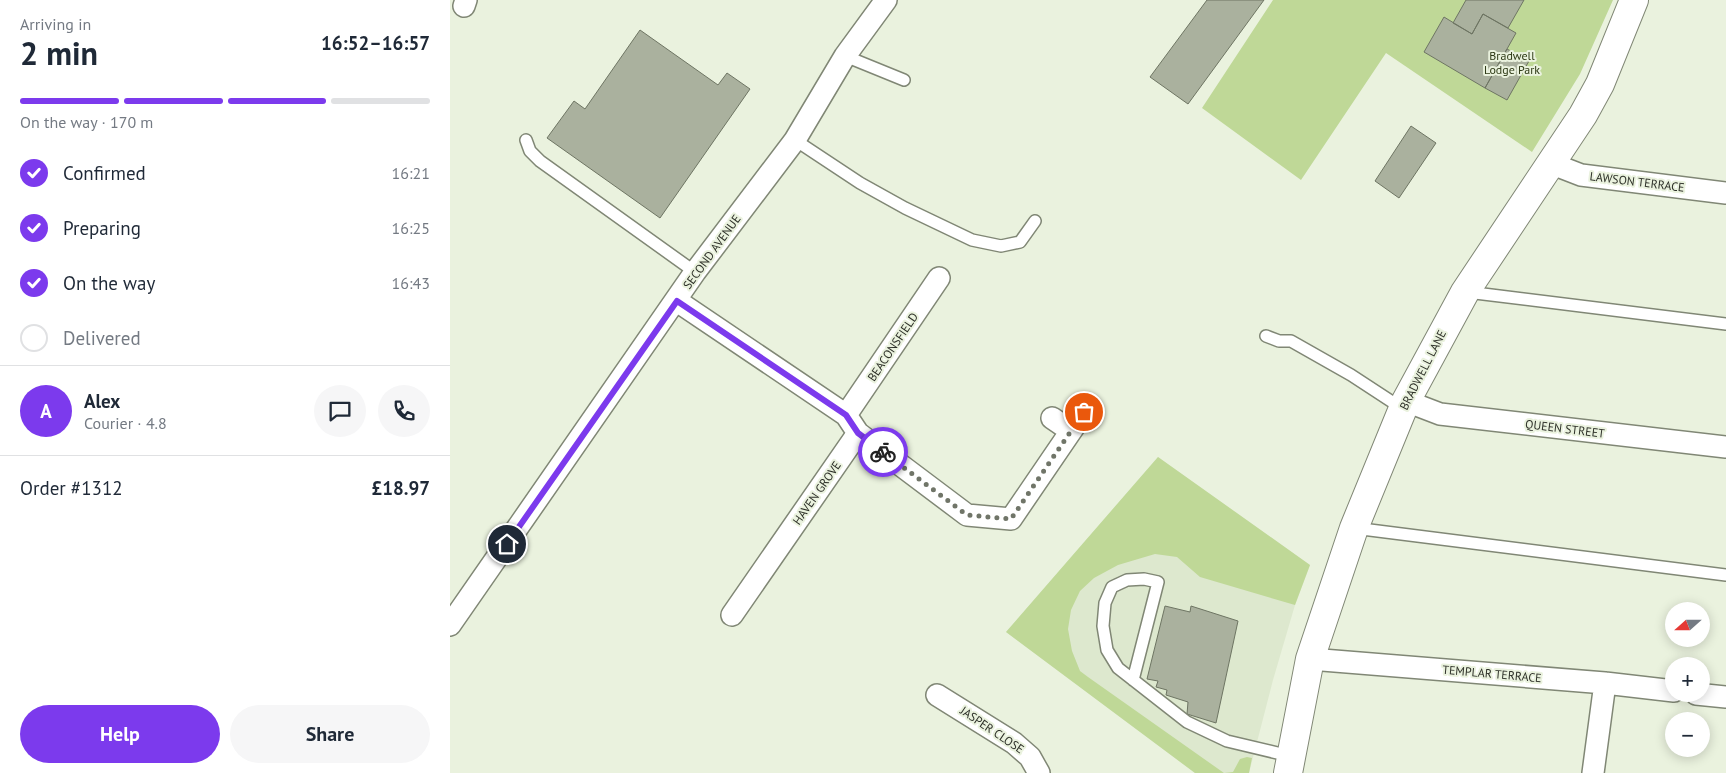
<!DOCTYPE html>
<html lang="en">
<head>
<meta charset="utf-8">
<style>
  body { margin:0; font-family:"PT Sans",sans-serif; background:#f6f6f7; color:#1f2937; height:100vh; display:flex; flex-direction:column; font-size:19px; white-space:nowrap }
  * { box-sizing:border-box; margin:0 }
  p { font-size:16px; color:#747a83 }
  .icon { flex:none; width:28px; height:28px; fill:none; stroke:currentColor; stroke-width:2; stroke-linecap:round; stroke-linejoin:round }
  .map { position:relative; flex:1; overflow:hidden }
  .side { display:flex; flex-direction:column; background:#fff; width:450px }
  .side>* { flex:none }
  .needle { width:32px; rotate:249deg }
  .controls { position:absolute; left:1215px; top:602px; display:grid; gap:10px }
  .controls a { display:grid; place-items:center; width:45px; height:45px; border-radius:50%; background:#fff; box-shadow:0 2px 12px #0003; font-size:25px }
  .pin { position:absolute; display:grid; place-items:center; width:42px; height:42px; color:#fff; margin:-21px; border:2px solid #fff; border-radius:50%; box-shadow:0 1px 5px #0007 }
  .courier { position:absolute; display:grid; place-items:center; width:50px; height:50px; margin:-25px; border:4px solid #7c3aed; border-radius:50%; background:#fff; color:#222; box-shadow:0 1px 6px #0007 }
  .summary em { font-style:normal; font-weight:800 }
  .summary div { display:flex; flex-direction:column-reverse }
  .summary { display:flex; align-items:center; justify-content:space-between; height:85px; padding:0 20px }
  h1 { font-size:32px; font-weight:800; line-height:38px }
  .bar { display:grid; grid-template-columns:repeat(4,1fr); gap:8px 5px; align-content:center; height:60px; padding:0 20px }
  .bar i { height:6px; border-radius:4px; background:#e0e1e3 }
  .bar .active { background:#7c3aed }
  .bar p { grid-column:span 4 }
  .line { display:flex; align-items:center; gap:12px; padding:0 20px; border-top:1px solid #e0e1e3 }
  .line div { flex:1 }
  .round { display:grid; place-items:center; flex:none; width:52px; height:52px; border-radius:26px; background:#f6f6f7 }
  ol { padding:0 20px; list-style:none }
  li { display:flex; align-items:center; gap:15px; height:55px }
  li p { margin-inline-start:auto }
  li .icon { padding:5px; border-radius:50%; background:#7c3aed; color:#fff; stroke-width:4 }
  li:last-child { color:#747a83 }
  li i { width:28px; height:28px; border:2px solid #e0e1e3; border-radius:50% }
  .action { display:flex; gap:10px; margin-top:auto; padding:10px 20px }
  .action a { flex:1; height:58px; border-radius:30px; background:#7c3aed; color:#fff; font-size:20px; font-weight:800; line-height:58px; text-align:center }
  .action a+a { background:#f6f6f7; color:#1f2937 }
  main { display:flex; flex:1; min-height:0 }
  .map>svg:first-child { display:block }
  .built { fill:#dde8ce }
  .green { fill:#bfd897 }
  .building { fill:#aab19e; stroke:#6e7563 }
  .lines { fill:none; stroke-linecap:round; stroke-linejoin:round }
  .lane-casing { stroke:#808775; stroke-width:14 }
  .street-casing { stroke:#808775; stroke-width:24 }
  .secondary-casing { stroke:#808775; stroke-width:30 }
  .lane { stroke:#fff; stroke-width:11 }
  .street { stroke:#fff; stroke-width:21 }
  .secondary { stroke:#fff; stroke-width:28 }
  .done { stroke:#707568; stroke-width:5; stroke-dasharray:0 9 }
  .route { stroke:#7c3aed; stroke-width:6 }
  .labels { text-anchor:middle; stroke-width:4; stroke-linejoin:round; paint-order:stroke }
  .park-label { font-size:12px; fill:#2d3915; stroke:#eaf2de }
  .street-label { font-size:12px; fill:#2e3129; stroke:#eaf2de }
</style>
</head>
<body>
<main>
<section class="side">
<div class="summary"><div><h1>2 min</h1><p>Arriving in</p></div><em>16:52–16:57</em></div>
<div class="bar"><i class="active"></i><i class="active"></i><i class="active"></i><i></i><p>On the way · 170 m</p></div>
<ol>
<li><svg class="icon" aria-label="check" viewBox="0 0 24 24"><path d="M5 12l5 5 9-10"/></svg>Confirmed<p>16:21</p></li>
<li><svg class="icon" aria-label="check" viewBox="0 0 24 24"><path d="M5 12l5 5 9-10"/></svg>Preparing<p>16:25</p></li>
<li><svg class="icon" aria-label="check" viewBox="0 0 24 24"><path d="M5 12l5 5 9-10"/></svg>On the way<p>16:43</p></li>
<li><i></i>Delivered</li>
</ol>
<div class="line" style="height:90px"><b class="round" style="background:#7c3aed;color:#fff">A</b><div><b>Alex</b><p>Courier · 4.8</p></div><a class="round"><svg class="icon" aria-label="chat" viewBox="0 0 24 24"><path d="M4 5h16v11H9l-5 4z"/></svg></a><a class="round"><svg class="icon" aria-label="phone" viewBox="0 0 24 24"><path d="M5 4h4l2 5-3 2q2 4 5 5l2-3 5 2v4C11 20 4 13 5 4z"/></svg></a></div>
<div class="line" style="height:65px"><div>Order #1312</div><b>£18.97</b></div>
<div class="action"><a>Help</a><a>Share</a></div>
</section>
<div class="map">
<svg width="1276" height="773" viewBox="0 0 1276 773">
  <rect width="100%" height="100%" fill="#eaf2de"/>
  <path class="built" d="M708,457L860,565L845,605L823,680L799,773H745L556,632Z"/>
  <path class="green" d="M823,0H1163L1130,74L1082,152L936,53L851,180L752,108Z
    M708,457L860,565L845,605L750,577L727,557L705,554L668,565L644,578L630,591L621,610L618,629L622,651L630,671L638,677L774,773L783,772L790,759L797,757L802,758L799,773H745L556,632Z"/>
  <path class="building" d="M757,0H814L738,104L700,77Z
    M1016,0H1074L1058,28L1033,14L1022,34L1003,23Z
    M1033,14L1066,33L1035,88L974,52L994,17L1022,34Z
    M190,30L268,85L277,73L300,89L210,218L97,138L124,101L135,109Z
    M1057,49L1079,61L1057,100L1035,88Z
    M961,126L986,143L949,198L925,181Z
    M715,606L740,612L741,606L788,621L766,723L737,714L738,702L716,695L717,690L706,687L708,681L697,679Z"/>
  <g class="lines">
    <g class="lane-casing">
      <path id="lane" d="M395,56L454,80
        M76,140L80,151L90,161L245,272
        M345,140L410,183L455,208L522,240L551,246L570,242L585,221
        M1017,292L1276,324
        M816,336L829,341H841L901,375L953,409
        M904,528L1276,575
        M683,680L708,582L694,579L677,580L662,587L655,603L653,626L657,650L668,668L737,722L777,741L840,756"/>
    </g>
    <g class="street-casing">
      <path id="street" d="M14,6L16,0
        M1100,163L1131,175L1276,193
        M227,301L396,415L408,433L282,615
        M956,401L990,414L1276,447
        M396,415L489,278
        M602,418L621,431
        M408,433L517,515L561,519L634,412
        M0,625L245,272L345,140L395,56L436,0
        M860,659L1155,683L1224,691
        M1246,694L1276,697
        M487,695L564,743L580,757L589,773
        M1143,773L1155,683"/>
    </g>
    <g class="secondary-casing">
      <path id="secondary" d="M838,773L860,659L904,528L956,401L1015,292L1133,115L1150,84L1184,0"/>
    </g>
    <use href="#lane" class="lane"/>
    <use href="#street" class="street"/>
    <use href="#secondary" class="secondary"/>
  </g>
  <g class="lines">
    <path class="done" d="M433,452L517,515L561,519L634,412"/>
    <path class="route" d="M57,544L227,301L396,415L408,433L433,452"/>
  </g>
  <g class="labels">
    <g class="park-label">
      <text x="1062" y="60">Bradwell<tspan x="1062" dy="14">Lodge Park</tspan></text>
    </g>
    <g class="street-label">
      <text transform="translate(1187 182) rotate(7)" y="4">LAWSON TERRACE</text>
      <text transform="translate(262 252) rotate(-54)" y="4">SECOND AVENUE</text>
      <text transform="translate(443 347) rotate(-56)" y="4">BEACONSFIELD</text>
      <text transform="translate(973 370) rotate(-63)" y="4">BRADWELL LANE</text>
      <text transform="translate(1115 429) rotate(7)" y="4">QUEEN STREET</text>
      <text transform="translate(367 493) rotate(-55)" y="4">HAVEN GROVE</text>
      <text transform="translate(1042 674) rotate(5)" y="4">TEMPLAR TERRACE</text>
      <text transform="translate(542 730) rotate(34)" y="4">JASPER CLOSE</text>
    </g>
  </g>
</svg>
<div class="controls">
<a><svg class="needle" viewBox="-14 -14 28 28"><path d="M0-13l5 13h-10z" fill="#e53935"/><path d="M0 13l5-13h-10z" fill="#747a83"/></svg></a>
<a>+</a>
<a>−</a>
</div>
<div class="pin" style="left:634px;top:412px;background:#ea580c"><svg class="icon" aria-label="bag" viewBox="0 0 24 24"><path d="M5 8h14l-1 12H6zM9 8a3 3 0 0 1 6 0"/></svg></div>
<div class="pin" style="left:57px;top:544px;background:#1f2937"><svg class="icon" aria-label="home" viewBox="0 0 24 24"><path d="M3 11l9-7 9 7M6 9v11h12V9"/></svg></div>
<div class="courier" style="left:433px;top:452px"><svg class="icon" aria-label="bike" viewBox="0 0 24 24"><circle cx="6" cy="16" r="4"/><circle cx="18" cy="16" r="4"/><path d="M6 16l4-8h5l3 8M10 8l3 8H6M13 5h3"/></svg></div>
</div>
</main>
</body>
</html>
